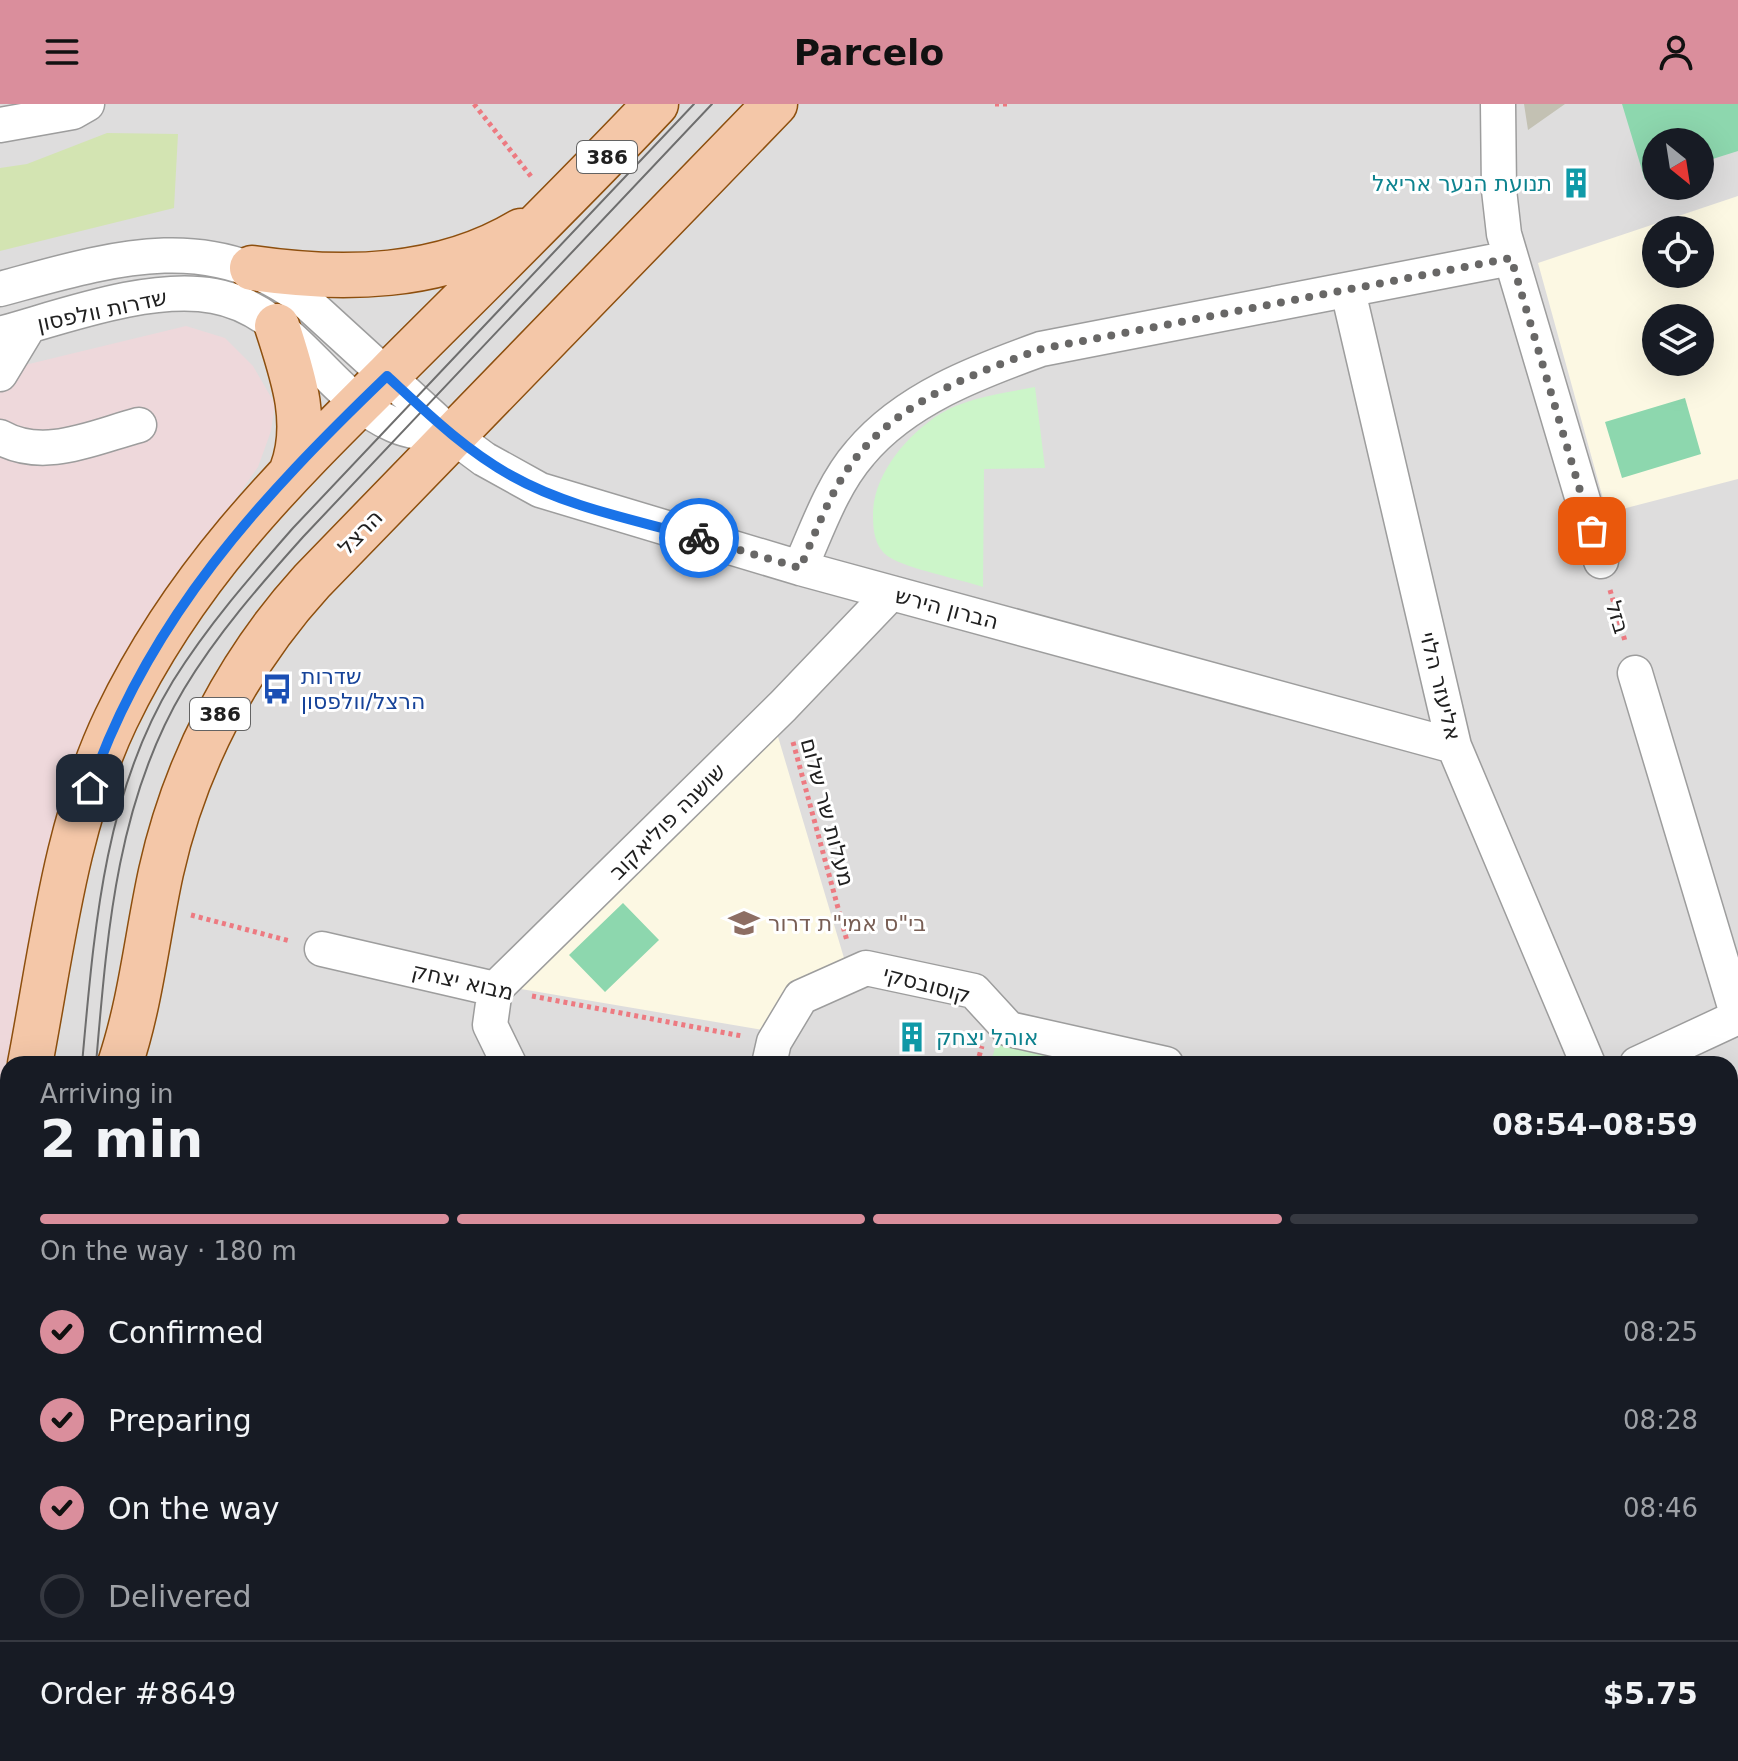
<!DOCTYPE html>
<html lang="en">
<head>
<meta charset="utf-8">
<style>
  body { margin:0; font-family:"DejaVu Sans",Heebo,sans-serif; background:#242831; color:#f1f3f6; height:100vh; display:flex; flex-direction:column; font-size:30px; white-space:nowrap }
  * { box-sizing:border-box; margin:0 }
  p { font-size:26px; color:#9ea1a6 }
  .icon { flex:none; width:44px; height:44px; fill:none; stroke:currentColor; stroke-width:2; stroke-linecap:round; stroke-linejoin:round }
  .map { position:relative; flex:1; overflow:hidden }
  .side { position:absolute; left:0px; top:952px; width:1738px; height:706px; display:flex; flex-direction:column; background:#171b24; border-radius:24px 24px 0 0; box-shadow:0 8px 32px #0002 }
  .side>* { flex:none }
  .needle { width:52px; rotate:150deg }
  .tools { position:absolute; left:1642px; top:24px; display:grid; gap:16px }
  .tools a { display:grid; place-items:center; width:72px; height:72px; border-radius:50%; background:#171b24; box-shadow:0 8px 32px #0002; font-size:40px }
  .pin { position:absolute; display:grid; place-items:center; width:68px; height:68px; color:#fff; margin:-34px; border-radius:16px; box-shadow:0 4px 12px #0006 }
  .courier { position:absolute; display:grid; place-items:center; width:80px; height:80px; margin:-40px; border:6px solid #1a73e8; border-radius:50%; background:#fff; color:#222; box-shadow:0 2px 10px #0007 }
  .summary em { font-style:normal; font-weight:700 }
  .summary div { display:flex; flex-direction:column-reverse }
  .summary { display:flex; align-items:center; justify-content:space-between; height:136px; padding:0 40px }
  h1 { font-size:52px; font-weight:700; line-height:60px }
  .bar { display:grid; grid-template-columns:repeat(4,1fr); gap:12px 8px; align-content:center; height:96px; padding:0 40px }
  .bar i { height:10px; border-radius:6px; background:#363941 }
  .bar .selected { background:#da8e9c }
  .bar p { grid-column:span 4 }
  .line { display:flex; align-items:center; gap:20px; padding:0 40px; border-top:2px solid #363941 }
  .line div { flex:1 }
  ol { padding:0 40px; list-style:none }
  li { display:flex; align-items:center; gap:24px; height:88px }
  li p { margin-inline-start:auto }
  li .icon { padding:8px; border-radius:50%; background:#da8e9c; color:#111; stroke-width:4 }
  li:last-child { color:#9ea1a6 }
  li i { width:44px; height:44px; border:4px solid #363941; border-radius:50% }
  header { display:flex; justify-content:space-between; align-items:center; height:104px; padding:0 40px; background:#da8e9c; color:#111; font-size:36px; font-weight:700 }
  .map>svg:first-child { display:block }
  .residential { fill:#dedddd; fill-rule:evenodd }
  .commercial { fill:#eed8db }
  .education { fill:#fcf8e3; fill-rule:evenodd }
  .construction { fill:#c3c1b3 }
  .grass { fill:#d3e4b2 }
  .park { fill:#ccf5c9 }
  .pitch { fill:#8dd7ae }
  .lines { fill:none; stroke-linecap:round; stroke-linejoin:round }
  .minor-casing { stroke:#9d9d9d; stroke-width:37 }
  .major-casing { stroke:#8d4f0e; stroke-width:47 }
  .path { stroke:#ed7a81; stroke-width:5; stroke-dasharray:4 4; stroke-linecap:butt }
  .minor { stroke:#fff; stroke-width:34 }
  .major { stroke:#f4c7a8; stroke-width:44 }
  .tram { stroke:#6e6e6e; stroke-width:2 }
  .done { stroke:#686766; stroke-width:8; stroke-dasharray:0 14.4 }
  .route { stroke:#1a73e8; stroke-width:10 }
  .labels { text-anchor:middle; stroke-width:6; stroke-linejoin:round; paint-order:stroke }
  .shield { fill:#fff; stroke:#636363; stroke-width:2 }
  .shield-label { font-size:20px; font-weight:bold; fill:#202020 }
  .culture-label { font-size:22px; fill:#0d838f; stroke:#fff; text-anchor:end }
  .street-label { font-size:22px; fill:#202020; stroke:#fff }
  .transit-label { font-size:22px; fill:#164399; stroke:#fff; text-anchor:start }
  .education-label { font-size:22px; fill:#785e54; stroke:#fff; text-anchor:start }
</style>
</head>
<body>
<header><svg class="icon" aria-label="menu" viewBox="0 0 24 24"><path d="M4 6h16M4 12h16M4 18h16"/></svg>Parcelo<svg class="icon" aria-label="person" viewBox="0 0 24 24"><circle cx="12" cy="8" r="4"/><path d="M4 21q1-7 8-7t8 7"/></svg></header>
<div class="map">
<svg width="1738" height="1657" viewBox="0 0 1738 1657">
  <rect width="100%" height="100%" fill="#efebe7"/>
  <path class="residential" d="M0,0H1738V1657H0ZM1656,38H1700V82H1656ZM1656,126H1700V170H1656ZM1656,214H1700V258H1656ZM8,960H1730V1650H8Z"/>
  <path class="commercial" d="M186,222L225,234L253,262L275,300L271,327L258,363L134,540L16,960H8V1000L0,1043V267Z"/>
  <path class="education" d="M1738,92V375L1607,409L1538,159ZM1656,126H1700V170H1656ZM1656,214H1700V258H1656Z
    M776,626L844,854L796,885L763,926L521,885Z"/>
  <path class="construction" d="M1524,0H1565L1528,26Z
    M58,1650H430L431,1657H57Z"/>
  <path class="grass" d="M107,29L178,30L174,104L0,147V64L27,60Z"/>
  <path class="park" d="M1035,283L1045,364L984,365L983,483C960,475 908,465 889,453C874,443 873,425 873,409C874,369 908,330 940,310C967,293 1005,289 1035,283Z
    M997,938L1083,957L1082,960H990Z"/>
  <path class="pitch" d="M1622,0H1738V47L1700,59V38H1656V72L1645,76Z
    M1685,294L1701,350L1622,374L1605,318Z
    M623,799L659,836L605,888L569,851Z"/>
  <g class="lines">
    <g class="minor-casing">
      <path id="minor" d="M1498,0L1499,86L1504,130L1601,457
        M0,21L73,8L87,0
        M0,185C104,157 207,122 302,194L453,332L484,355L540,386L800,464L1454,642
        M1348,187L1454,642L1588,960
        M0,230C62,213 150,180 214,192C293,206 325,291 394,321C412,329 433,330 453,332
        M0,270L29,222
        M0,333C44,358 94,333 139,321
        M800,464C817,426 832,381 860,349C905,295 977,268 1041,245L1511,154
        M1635,569L1738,913L1637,960
        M322,845L495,885
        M509,960L490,921L495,885L783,602L891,489
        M769,960L774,938L801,893L866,864L974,887L1009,925L1166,960
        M1730,1420L1738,1446
        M1730,1527L1738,1525
        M452,1650L454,1657
        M850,1650L853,1657
        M1237,1650L1238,1657
        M1323,1657L1324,1650"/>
    </g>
    <g class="major-casing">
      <path id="major" d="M252,164C342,177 439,176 521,127
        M277,222C292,269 310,318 292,366
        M30,960C52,845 65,722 116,615C185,471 282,376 393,266C481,178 570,91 656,0
        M120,960C141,897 147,832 161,768C185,660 238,558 312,477L775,0
        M0,1134L8,1085
        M0,1389L8,1341"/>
    </g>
    <path class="path" d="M474,0L533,75
      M995,0H1008
      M1610,486L1625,537
      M793,638L847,837
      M191,811L290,837
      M532,892L742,932
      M977,960L982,942"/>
    <use href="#minor" class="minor"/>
    <use href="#major" class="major"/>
    <path class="tram" d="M82,960C94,830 103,692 173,577C208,521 250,473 293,424L694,0
      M96,960C107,832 116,699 184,585C217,530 260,481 303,433L712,0
      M0,1553L8,1503
      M5,1657L8,1640"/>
  </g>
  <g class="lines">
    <path class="done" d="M699,434L800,464C817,426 832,381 860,349C905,295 977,268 1041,245L1511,154L1592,427"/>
    <path class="route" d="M90,684C148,515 260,394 387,272C426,308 465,346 512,372C569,404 637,416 699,434"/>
  </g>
  <defs>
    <g id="building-bare" transform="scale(2.4)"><path d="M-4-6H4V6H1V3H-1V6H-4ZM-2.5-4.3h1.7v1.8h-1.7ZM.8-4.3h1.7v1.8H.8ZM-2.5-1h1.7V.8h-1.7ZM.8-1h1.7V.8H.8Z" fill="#0f9aa8" stroke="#fff" stroke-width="2.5" paint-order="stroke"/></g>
    <g id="bus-bare" transform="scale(2.4)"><path d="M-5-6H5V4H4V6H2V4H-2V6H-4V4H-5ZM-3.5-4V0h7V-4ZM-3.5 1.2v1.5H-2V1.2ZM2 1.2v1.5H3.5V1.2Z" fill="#1a4fb4" stroke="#fff" stroke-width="2.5" paint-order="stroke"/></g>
    <g id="school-bare" transform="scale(2.4)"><path d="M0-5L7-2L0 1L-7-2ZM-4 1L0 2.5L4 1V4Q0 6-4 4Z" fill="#8d6e63" stroke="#fff" stroke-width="2.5" paint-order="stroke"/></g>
  </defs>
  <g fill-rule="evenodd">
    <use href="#building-bare" x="1576" y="79"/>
    <use href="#bus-bare" x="277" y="585"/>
    <use href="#school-bare" x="744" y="819"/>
    <use href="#building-bare" x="912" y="933"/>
  </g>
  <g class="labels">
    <g class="shield">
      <rect x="577" y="37" width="60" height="32" rx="6"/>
      <rect x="190" y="594" width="60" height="32" rx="6"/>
    </g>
    <g class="shield-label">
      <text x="607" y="60">386</text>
      <text x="220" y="617">386</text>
    </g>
    <g class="culture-label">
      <text x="1552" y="87">תנועת הנער אריאל</text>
      <text x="936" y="941" text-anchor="start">אוהל יצחק</text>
    </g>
    <g class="street-label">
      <text transform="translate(102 206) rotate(-12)" y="8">שדרות וולפסון</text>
      <text transform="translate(360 428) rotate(-46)" y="8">הרצל</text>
      <text transform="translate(947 504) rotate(15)" y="8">הברון הירש</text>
      <text transform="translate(1618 513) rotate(73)" y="8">בזל</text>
      <text transform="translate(1441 582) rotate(76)" y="8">אליעזר הלוי</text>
      <text transform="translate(828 708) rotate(75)" y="8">מעלות שר שלום</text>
      <text transform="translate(667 717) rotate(-45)" y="8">שושנה פוליאקוב</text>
      <text transform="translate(463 877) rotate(13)" y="8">מבוא יצחק</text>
      <text transform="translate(927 880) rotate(15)" y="8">קוסובסקי</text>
    </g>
    <g class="transit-label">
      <text x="301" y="580">שדרות<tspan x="301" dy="25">הרצל/וולפסון</tspan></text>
    </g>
    <g class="education-label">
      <text x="768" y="827">בי"ס אמי"ת דרור</text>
    </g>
  </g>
</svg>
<div class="tools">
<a><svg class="needle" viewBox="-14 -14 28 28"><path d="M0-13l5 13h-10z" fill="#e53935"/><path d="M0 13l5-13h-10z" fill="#9ea1a6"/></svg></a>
<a><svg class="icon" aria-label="locate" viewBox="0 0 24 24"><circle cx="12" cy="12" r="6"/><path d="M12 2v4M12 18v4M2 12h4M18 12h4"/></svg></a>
<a><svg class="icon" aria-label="layers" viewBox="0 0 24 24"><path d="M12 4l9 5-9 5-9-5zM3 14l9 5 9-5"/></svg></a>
</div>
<div class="pin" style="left:1592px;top:427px;background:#ea580c"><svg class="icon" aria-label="bag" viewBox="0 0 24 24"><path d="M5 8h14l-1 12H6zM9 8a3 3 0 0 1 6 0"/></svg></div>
<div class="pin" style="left:90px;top:684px;background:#1f2937"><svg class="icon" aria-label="home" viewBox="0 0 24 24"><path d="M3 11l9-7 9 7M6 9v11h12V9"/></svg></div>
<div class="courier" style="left:699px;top:434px"><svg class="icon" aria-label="bike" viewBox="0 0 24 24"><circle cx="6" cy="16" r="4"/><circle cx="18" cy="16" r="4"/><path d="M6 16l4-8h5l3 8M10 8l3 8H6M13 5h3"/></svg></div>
<section class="side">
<div class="summary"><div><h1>2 min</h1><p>Arriving in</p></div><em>08:54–08:59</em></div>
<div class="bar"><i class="selected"></i><i class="selected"></i><i class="selected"></i><i></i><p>On the way · 180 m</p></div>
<ol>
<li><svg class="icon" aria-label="check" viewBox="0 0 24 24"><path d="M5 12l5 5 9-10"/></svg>Confirmed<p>08:25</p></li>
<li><svg class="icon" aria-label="check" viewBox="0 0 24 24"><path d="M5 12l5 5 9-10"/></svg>Preparing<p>08:28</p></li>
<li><svg class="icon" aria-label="check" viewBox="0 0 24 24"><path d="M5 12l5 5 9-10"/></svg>On the way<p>08:46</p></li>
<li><i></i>Delivered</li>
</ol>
<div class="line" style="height:104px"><div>Order #8649</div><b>$5.75</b></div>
</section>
</div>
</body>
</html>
